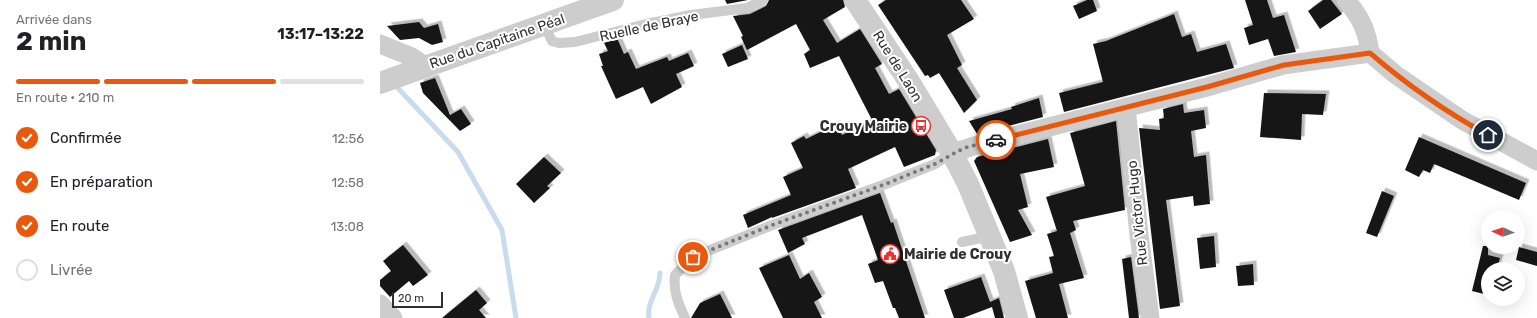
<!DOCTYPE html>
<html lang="fr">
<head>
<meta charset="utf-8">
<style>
  body { margin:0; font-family:Rubik,sans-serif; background:#f2f2f2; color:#202124; height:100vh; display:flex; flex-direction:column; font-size:15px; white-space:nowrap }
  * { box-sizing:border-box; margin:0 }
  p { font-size:13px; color:#757577 }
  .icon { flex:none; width:22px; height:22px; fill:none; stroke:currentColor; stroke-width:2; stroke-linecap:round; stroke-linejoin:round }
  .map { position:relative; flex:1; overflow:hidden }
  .drawer { display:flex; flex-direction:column; background:#fff; width:380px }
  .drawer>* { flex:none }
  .needle { width:26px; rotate:273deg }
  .tools { position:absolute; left:1101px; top:210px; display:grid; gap:8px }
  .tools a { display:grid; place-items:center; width:44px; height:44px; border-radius:50%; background:#fff; box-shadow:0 4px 16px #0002; font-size:20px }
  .scale { position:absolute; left:12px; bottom:10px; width:51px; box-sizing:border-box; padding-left:4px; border:2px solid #303030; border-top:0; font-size:11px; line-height:14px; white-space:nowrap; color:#303030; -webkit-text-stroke:3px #fff; paint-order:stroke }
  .pin { position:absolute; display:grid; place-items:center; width:34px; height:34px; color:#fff; margin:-17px; border:2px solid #fff; border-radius:50%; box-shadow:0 1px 4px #0007 }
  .courier { position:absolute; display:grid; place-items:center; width:40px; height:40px; margin:-20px; border:3px solid #ea580c; border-radius:50%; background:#fff; color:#222; box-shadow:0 1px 5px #0007 }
  .summary em { font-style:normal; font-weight:700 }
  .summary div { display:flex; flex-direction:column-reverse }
  .summary { display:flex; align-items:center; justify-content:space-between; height:68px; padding:0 16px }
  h1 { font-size:26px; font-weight:700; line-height:30px }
  .bar { display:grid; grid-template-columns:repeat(4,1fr); gap:6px 4px; align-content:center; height:48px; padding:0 16px }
  .bar i { height:5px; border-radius:3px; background:#e0e0e0 }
  .bar .active { background:#ea580c }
  .bar p { grid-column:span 4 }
  ol { padding:0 16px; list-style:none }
  li { display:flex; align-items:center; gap:12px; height:44px }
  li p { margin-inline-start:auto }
  li .icon { padding:4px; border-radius:50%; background:#ea580c; color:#fff; stroke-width:4 }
  li:last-child { color:#757577 }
  li i { width:22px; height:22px; border:2px solid #e0e0e0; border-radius:50% }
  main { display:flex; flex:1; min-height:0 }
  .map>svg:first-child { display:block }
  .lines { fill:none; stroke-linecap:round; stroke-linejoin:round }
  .stream { stroke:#c9dcee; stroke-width:5 }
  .building { fill:#171717; filter:url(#shadow) }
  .service { stroke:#cdcdcd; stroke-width:10 }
  .minor { stroke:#cdcdcd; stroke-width:19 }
  .tertiary { stroke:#cdcdcd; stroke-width:22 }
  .done { stroke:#787878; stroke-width:4; stroke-dasharray:0 7.2 }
  .route { stroke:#ea580c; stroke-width:5 }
  .labels { text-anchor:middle; stroke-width:4; stroke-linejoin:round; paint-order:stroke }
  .street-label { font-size:14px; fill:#303030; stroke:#fff }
  .poi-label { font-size:14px; font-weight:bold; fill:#303030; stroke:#fff; text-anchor:end }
</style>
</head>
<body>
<main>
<section class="drawer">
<div class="summary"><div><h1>2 min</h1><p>Arrivée dans</p></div><em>13:17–13:22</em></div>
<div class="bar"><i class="active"></i><i class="active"></i><i class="active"></i><i></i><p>En route · 210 m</p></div>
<ol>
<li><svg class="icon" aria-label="check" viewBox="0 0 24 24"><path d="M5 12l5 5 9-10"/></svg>Confirmée<p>12:56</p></li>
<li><svg class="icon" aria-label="check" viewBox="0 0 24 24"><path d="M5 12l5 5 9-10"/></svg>En préparation<p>12:58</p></li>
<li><svg class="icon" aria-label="check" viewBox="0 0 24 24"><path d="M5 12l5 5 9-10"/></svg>En route<p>13:08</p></li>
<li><i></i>Livrée</li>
</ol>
</section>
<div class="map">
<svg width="1157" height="318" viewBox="0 0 1157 318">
  <defs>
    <filter id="shadow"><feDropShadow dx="3.5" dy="-3.5" stdDeviation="0" flood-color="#0004"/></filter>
  </defs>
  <rect width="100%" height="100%" fill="#fff"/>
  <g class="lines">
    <path class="stream" d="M14,84L78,152L122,230L136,318
      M269,318C266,302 280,290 280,273"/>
  </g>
  <path class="building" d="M345,0H368L347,4Z
    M389,0H463L465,7L443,20L457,43L480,29L502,64L495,68L509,94L519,89L556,150L555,155L524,167L515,147L468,169L476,188L392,218V217L368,228L363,215L411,195L403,177L423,168L411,143L424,136L426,139L457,124L462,135L492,120L459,56L430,68L424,54L430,50L416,24L367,50L361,37L363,36L353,16L370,14L386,6Z
    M506,0H581L594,19L567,35L582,65L577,68L597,100L584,113L559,73L550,78L548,75L545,76L498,5Z
    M707,0H713L717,11L699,19L693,6Z
    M865,0H887L893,18L904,15L916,52L894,56L888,39L869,45L864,28L873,25Z
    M943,0H951L962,14L940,29L928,11Z
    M794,14L802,37L811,34L817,52L846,44L854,68L684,112L679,93L723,82L713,44L726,41Z
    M39,22L44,28L58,24L63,42L52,45L39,38L20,40L7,26Z
    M237,38L244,54L248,52L256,69L287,57L289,61L308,53L314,66L296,74L302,87L271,104L263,87L236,99L221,66H223L219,54L228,51L224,43Z
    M362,45L368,59L348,67L342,54Z
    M55,78L70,115L81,109L91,124L80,131L43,93L40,83Z
    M884,93L946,94L943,115L922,114L921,140L880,137Z
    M659,98L663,117L597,134L589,121L632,109L631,107Z
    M803,104L804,113L824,110L826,128L811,131L814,157L826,155L830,204L814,206L813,196L786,200L800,306L780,309L759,128L780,130L779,119L784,118L783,109Z
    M736,121L745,210L693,221L696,230L690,233L704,278L679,284L688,318H656L645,281L673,273L669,257L674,256L667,234L677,231L666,197L705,186L690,133Z
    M1039,137L1146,183L1139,200L1054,164L1050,173L1043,170L1039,177L1025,170Z
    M668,139L674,167L640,174L648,207L638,210L652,235L630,242L594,161L597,157Z
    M164,157L181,173L167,186L170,188L154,203L136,184Z
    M1002,191L1014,196L997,237L986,233Z
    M500,193L511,223L513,222L545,318H519L515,308H513L503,281L495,283L488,264L498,260L482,215L422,238L425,244L408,253L398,230Z
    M834,236L836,267L820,269L817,238Z
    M23,245L48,275L33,286L29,281L10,297L0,286V280L11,271L3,261Z
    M1103,246H1108V255L1120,258L1117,269H1108V295L1092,291Z
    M1139,247L1157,252V266L1136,260Z
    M409,255L420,279L429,273L442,297L434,302L442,318H403L379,268Z
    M751,257L759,318H749L742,259Z
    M873,264L874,285L858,286L856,266Z
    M601,277L610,302L619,298L624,318H615L612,307L583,318H574L564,290Z
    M96,290L107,303L99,310L106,318H62Z
    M340,294L352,318H311L320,303Z"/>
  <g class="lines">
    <path class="service" d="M164,25L172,41L179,43L195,42L266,24L311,15L367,8L383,0
      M582,242L611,236
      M305,318C298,303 293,291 295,275L313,257L395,224L503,185L555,164L572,153"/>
    <path class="minor" d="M966,0C981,18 987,30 990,53
      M0,44L32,57L45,66
      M746,107L759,235L770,318
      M572,153L594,146L827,87L903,65L990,53L1016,75L1082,120L1157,161
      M0,304L13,318"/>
    <path class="tertiary" d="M475,0L528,80L572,153L588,184L624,271L637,318
      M0,83L233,0"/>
  </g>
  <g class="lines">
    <path class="done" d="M313,257L395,224L503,185L555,164L584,148L616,140"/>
    <path class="route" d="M616,140L827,87L904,65L990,53C1026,84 1066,112 1108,135"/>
  </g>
  <defs>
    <g id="bus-ring" transform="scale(1)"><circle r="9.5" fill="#fff" stroke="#ee312b" stroke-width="1.5"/><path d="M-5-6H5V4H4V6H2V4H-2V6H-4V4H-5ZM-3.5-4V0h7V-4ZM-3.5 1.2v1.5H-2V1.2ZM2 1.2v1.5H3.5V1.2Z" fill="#ee312b"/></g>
    <g id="civic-ring" transform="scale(1)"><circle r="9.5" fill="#fff" stroke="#ee312b" stroke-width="1.5"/><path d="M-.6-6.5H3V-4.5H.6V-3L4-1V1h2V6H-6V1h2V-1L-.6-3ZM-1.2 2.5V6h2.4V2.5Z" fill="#ee312b"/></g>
  </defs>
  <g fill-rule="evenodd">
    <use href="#bus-ring" x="541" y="126"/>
    <use href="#civic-ring" x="510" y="254"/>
  </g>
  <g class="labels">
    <g class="street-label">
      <text transform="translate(269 26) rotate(-12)" y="5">Ruelle de Braye</text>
      <text transform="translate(117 41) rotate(-19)" y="5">Rue du Capitaine Péal</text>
      <text transform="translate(518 66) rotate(58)" y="5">Rue de Laon</text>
      <text transform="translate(757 213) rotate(-96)" y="5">Rue Victor Hugo</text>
    </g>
    <g class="poi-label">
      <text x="527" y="131">Crouy Mairie</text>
      <text x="524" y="259" text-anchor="start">Mairie de Crouy</text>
    </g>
  </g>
</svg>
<div class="tools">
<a><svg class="needle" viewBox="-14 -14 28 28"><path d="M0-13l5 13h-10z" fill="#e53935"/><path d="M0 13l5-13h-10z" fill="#757577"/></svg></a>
<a><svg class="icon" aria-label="layers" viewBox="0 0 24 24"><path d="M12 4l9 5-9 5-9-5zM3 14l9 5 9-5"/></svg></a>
</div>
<div class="scale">20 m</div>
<div class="pin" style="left:313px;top:257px;background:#ea580c"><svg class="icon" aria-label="bag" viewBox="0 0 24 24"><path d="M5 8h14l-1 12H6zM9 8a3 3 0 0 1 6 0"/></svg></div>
<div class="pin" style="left:1108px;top:135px;background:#1f2937"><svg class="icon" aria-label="home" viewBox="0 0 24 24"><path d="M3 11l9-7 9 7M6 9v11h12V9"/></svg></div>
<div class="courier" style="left:616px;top:140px"><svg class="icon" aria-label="car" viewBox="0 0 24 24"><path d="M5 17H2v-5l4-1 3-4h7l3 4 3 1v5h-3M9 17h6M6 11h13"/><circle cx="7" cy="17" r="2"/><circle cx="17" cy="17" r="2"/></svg></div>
</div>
</main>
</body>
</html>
